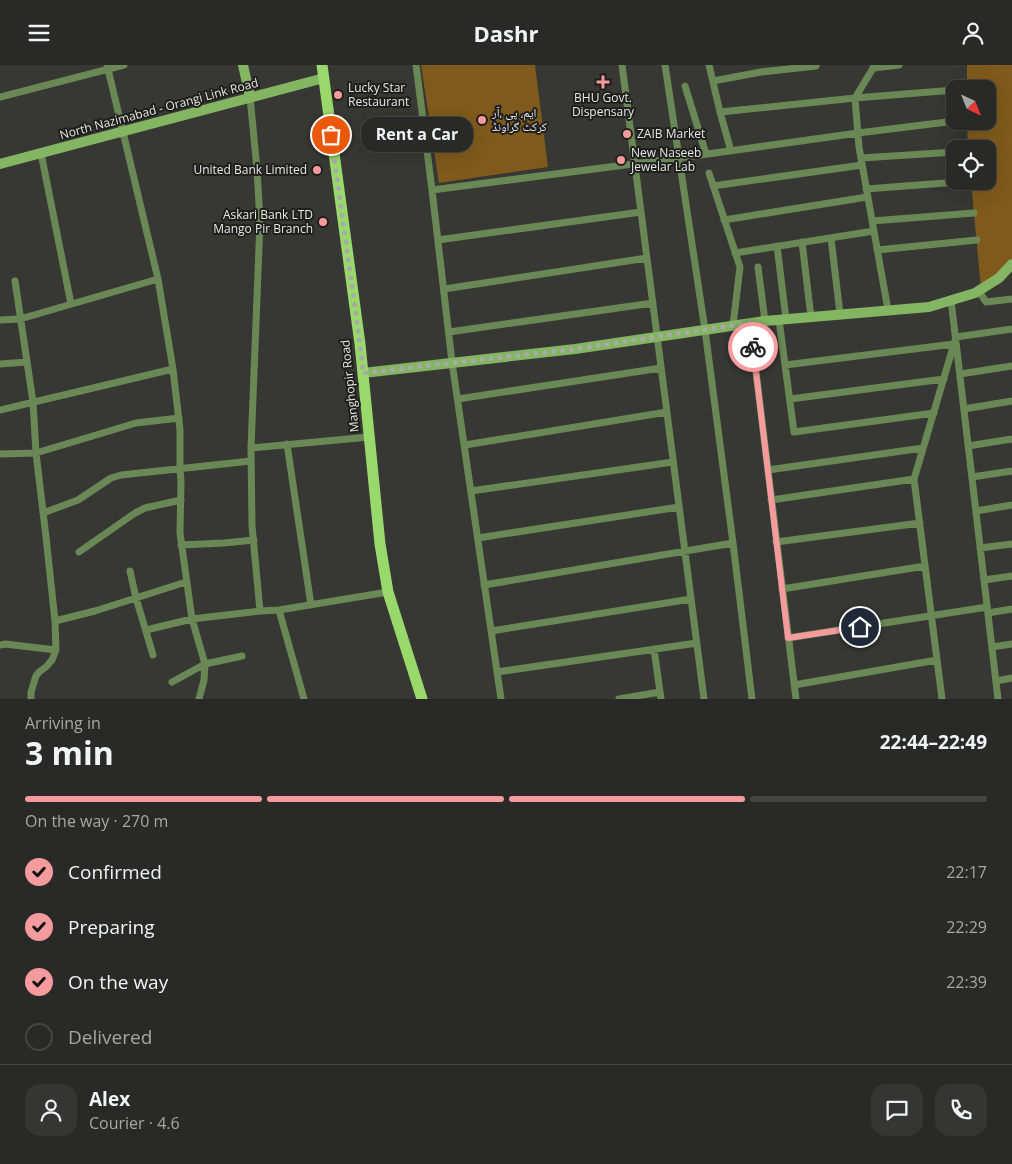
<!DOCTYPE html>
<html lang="en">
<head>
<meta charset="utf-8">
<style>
  body { margin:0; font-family:"Open Sans","Noto Naskh Arabic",sans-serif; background:#353633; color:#f1f3f6; height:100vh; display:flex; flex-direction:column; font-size:19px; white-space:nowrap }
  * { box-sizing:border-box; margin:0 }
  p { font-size:16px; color:#a5a7a7 }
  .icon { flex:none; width:28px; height:28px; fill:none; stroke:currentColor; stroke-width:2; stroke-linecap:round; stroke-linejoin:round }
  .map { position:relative; height:634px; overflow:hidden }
  .sheet { display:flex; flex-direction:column; background:#292a27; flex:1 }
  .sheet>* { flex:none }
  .needle { width:32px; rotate:137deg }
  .tools { position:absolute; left:946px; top:15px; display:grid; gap:10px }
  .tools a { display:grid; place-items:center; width:50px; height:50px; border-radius:10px; background:#292a27; box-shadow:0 5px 20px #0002,0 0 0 1px #454644; font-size:25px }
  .pin { position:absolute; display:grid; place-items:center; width:42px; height:42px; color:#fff; margin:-21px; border:2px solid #fff; border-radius:50%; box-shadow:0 1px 5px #0007 }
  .courier { position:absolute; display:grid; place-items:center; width:50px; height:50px; margin:-25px; border:4px solid #f59b9d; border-radius:50%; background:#fff; color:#222; box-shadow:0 1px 6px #0007 }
  .bubble { position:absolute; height:35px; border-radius:15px; background:#292a27; box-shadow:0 5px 20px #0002,0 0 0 1px #454644; font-size:16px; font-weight:700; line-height:35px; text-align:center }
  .summary em { font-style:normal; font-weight:700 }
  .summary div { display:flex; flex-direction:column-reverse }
  .summary { display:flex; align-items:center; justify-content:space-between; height:85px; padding:0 25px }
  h1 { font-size:32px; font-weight:700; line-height:38px }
  .bar { display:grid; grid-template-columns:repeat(4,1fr); gap:8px 5px; align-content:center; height:60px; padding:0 25px }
  .bar i { height:6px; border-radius:4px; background:#454644 }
  .bar .selected { background:#f59b9d }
  .bar p { grid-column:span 4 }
  .line { display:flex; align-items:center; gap:12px; padding:0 25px; border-top:1px solid #454644 }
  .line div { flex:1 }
  .round { display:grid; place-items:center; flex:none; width:52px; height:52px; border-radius:15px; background:#353633 }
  ol { padding:0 25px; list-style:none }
  li { display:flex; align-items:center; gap:15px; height:55px }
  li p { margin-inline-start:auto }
  li .icon { padding:5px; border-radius:50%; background:#f59b9d; color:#111; stroke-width:4 }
  li:last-child { color:#a5a7a7 }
  li i { width:28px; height:28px; border:2px solid #454644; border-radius:50% }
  header { display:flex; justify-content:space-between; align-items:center; height:65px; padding:0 25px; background:#292a27; font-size:22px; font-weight:700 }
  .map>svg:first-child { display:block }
  .green { fill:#7f5a1c }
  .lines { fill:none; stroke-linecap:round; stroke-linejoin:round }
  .street { stroke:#6a8855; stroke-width:7 }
  .secondary { stroke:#84b562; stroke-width:10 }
  .primary { stroke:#99d86b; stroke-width:11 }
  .done { stroke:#a9aaa7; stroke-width:5; stroke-dasharray:0 9 }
  .route { stroke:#f59b9d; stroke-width:6 }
  .poi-dot { fill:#f59b9d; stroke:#1e1f1d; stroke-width:2 }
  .labels { text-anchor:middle; stroke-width:4; stroke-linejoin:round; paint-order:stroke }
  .poi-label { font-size:12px; fill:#e7e7e5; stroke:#1e1f1d; text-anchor:start }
  .street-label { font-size:12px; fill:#e7e7e5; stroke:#1e1f1d }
</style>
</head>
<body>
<header><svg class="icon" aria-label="menu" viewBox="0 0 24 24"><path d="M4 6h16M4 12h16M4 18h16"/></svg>Dashr<svg class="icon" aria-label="person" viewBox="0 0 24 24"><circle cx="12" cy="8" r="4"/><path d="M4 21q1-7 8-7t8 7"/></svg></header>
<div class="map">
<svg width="1012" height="634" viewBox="0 0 1012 634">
  <rect width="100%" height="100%" fill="#373834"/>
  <path class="green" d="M421,0H535L548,102L439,118Z
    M967,0H1012V199L981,224L971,116H988V84H968L967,56H988V24H967Z"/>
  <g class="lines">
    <path class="street" d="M107,0L158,214L173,304L180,365V404L181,416L180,468L192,554L205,599L172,617
      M416,0L432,125L452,297L501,634
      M622,0L704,634
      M665,0L705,265L733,478L752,634
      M709,0L720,47L731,86
      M875,0L855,33L859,82L888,245
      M873,3L899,0
      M713,16L761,7L816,1V0
      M685,21L706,89
      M0,32L124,0
      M250,32L257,104L260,157L251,383L252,461L260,546
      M720,47L855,33L955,25
      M41,88L71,239
      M861,93L955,87
      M709,108L740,202L733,260
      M713,121L862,100
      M866,124L971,116
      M432,125L679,93L858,68L955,56
      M724,155L867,132
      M872,156L974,148
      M831,173L840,249
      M438,175L641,147
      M802,177L811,252
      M777,181L786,254
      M877,185L977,175
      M735,188L874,166
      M758,202L765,256
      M15,216L33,337L36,388L46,472L55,556L56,585L52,595L46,602L39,607L36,611L31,627V634
      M444,224L647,193
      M979,226L986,237L1012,234
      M951,235L998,634
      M0,255L20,254L158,214
      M779,255L794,367L934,348
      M750,258L796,634
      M449,267L653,238
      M0,299L27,297
      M785,300L954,279
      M960,309L1012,301
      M458,334L661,303
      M790,334L944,314
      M964,344L1012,336
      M0,345L173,304
      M287,379L311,540
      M465,380L667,347
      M968,381L1012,374
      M251,383L369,372
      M0,389L36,388L136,358L179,353
      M768,405L923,383
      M972,412L1012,406
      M471,426L673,397
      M771,435L914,414
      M976,446L1012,440
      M43,448L78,435L111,413L121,410L251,396
      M478,473L679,442
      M776,477L920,458
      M181,480L224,478L254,475
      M980,483L1012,479
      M79,487L135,448L145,443L181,435
      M130,506L136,533L153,590
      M984,515L1012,511
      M484,520L733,478
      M782,524L925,501
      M279,545L304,634
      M988,548L1012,544
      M55,556L95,546L186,517
      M146,565L192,554L260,546L279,545L388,527
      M491,566L691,534
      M788,573L987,542
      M0,580L5,579L56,585
      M992,582L1012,579
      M654,584L661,634
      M497,607L697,578
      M996,616L1012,613
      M794,620L937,595
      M199,634L204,615L205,599L242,591
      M619,634L660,627
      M942,634L914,414L956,272L1012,264"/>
    <path class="secondary" d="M243,0L250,32
      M0,99L324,13
      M363,308L575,284L765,256L929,242L975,228L999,213L1012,199"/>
    <path class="primary" d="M322,0L360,279L380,479L388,527L422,634"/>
  </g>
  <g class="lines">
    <path class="done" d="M331,70L360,279L363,308L575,284L750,258L753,282"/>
    <path class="route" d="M753,282L788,573L860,562"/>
  </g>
  <g class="poi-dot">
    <path d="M600.5 9.5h5v5h5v5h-5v5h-5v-5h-5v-5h5z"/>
    <circle cx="338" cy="30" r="5"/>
    <circle cx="482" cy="55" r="5"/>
    <circle cx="627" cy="69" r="5"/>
    <circle cx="621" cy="95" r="5"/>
    <circle cx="317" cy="105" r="5"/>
    <circle cx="323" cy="157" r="5"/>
  </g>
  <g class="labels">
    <g class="poi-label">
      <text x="348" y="27">Lucky Star<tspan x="348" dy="14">Restaurant</tspan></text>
      <text x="603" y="37" text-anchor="middle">BHU Govt.<tspan x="603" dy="14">Dispensary</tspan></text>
      <text x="492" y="52">ایم، پی ،آر<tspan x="492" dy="14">کرکٹ گراونڈ</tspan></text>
      <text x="637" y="73">ZAIB Market</text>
      <text x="631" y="92">New Naseeb<tspan x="631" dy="14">Jewelar Lab</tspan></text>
      <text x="307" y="109" text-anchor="end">United Bank Limited</text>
      <text x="313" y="154" text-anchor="end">Askari Bank LTD<tspan x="313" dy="14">Mango Pir Branch</tspan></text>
    </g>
    <g class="street-label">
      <text transform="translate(159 44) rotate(-15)" y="4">North Nazimabad - Orangi Link Road</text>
      <text transform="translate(350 321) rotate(-96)" y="4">Manghopir Road</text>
    </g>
  </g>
</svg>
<div class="tools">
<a><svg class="needle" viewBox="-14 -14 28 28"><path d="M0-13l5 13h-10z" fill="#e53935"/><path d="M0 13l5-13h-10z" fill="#a5a7a7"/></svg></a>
<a><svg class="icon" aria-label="locate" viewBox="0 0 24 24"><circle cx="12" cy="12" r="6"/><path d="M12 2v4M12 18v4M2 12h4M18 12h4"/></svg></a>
</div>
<div class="pin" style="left:331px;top:70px;background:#ea580c"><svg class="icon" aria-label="bag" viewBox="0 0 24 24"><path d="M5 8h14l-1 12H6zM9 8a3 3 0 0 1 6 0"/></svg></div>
<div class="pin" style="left:860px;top:562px;background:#1f2937"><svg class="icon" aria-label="home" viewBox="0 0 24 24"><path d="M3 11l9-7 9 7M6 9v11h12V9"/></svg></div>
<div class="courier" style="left:753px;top:282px"><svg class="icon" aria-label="bike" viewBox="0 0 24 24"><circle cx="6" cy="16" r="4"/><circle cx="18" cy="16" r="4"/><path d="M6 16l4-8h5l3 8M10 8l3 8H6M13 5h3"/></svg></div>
<div class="bubble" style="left:361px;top:52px;width:112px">Rent a Car</div>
</div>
<section class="sheet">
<div class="summary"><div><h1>3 min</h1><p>Arriving in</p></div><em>22:44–22:49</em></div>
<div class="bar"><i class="selected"></i><i class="selected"></i><i class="selected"></i><i></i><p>On the way · 270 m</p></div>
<ol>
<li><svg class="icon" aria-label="check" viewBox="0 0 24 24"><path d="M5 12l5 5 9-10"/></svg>Confirmed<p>22:17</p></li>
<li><svg class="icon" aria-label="check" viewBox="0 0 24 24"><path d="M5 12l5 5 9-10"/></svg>Preparing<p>22:29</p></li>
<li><svg class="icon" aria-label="check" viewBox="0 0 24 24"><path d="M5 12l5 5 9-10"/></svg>On the way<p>22:39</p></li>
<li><i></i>Delivered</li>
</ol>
<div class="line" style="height:90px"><a class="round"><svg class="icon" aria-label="person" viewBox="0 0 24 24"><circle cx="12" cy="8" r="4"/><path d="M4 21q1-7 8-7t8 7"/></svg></a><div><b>Alex</b><p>Courier · 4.6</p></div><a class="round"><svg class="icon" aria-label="chat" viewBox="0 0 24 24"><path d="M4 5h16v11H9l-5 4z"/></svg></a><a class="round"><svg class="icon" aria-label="phone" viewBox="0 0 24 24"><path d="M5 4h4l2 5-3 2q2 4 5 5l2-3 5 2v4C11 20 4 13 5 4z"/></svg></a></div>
</section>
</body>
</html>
